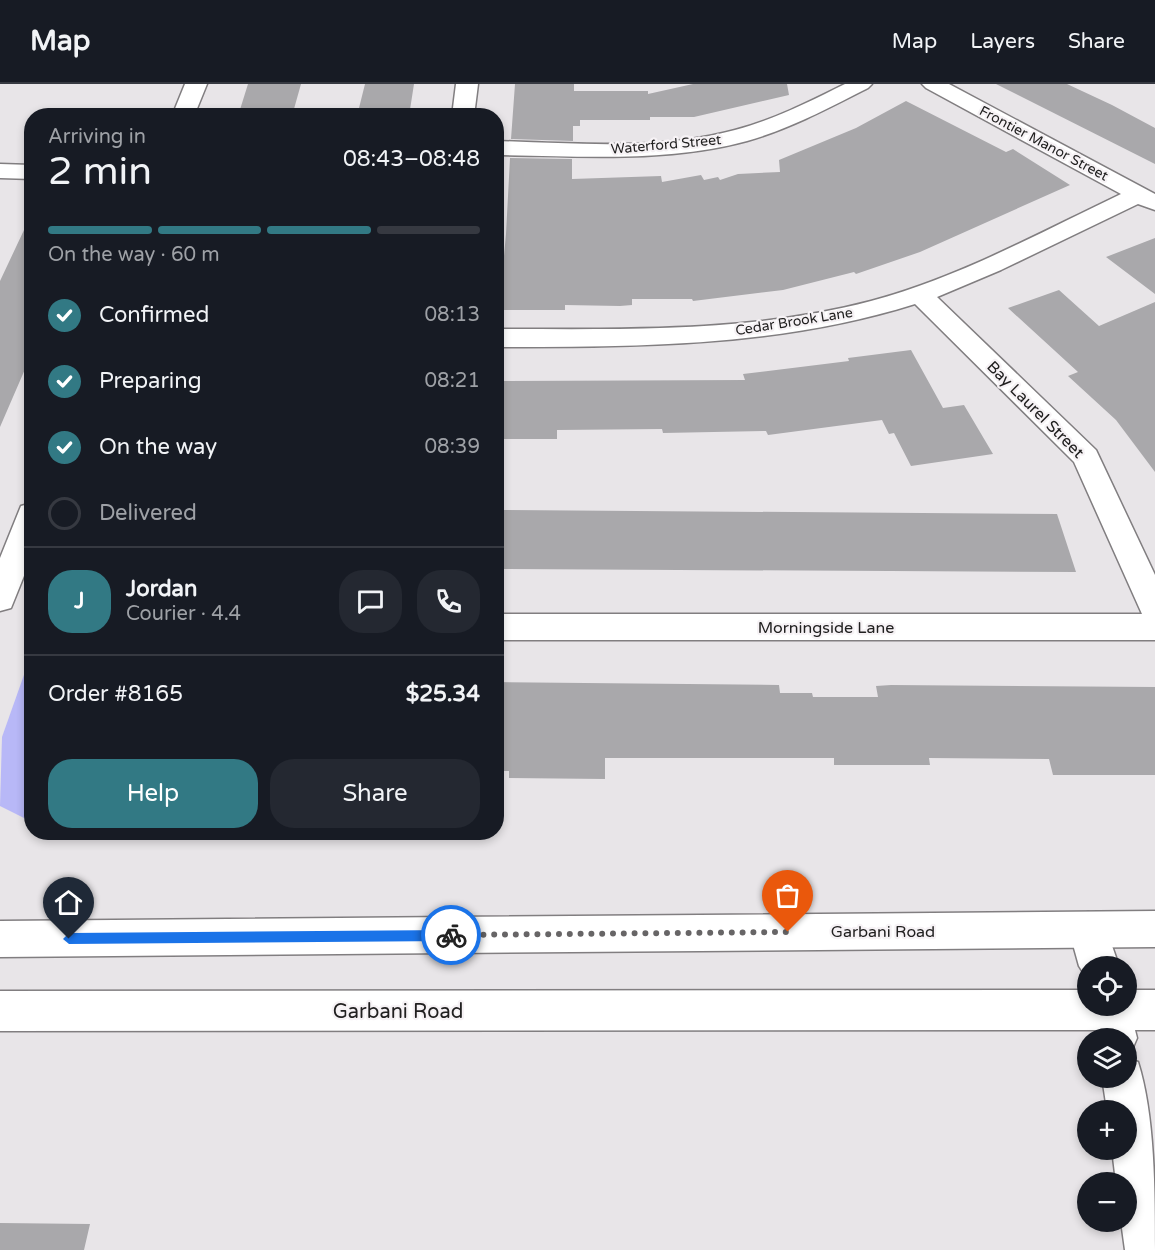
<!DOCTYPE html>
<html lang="en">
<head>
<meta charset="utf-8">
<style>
  body { margin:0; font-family:"Varela Round",sans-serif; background:#242831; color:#f1f3f6; height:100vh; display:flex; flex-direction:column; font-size:22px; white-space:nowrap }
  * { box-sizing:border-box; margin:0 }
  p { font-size:20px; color:#9ea1a6 }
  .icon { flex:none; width:33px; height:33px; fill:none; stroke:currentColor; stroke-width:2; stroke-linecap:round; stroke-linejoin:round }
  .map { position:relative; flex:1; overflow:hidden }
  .panel { position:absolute; left:24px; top:24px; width:480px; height:732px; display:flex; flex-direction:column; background:#171b24; border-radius:24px; box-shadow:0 3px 9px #0003 }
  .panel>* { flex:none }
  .tools { position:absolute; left:1077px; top:872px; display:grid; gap:12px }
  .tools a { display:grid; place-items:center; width:60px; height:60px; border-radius:50%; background:#171b24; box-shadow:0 3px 9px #0003; font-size:30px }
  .pin { position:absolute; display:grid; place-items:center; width:51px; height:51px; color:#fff; margin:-62px -26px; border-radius:50% 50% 50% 0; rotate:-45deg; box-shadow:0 0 6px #0007 }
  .pin .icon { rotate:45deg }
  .courier { position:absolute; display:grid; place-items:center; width:60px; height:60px; margin:-30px; border:4px solid #1a73e8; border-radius:50%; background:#fff; color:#222; box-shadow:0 2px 8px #0007 }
  .overview em { font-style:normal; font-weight:600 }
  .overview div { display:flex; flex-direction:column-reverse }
  .overview { display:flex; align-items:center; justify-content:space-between; height:102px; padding:0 24px }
  h1 { font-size:39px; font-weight:600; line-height:45px }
  .bar { display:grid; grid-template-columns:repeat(4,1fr); gap:9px 6px; align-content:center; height:72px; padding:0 24px }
  .bar i { height:8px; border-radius:4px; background:#363941 }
  .bar .active { background:#327984 }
  .bar p { grid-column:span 4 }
  .line { display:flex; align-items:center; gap:15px; padding:0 24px; border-top:2px solid #363941 }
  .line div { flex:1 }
  .round { display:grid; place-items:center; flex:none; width:63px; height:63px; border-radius:24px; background:#242831 }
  ol { padding:0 24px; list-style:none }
  li { display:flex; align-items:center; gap:18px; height:66px }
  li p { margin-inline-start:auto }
  li .icon { padding:6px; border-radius:50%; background:#327984; color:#fff; stroke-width:4 }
  li:last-child { color:#9ea1a6 }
  li i { width:33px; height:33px; border:3px solid #363941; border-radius:50% }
  .button { display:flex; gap:12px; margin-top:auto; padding:12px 24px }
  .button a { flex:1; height:69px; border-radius:24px; background:#327984; color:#fff; font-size:24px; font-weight:600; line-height:69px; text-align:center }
  .button a+a { background:#242831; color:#f1f3f6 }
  header { display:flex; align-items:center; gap:36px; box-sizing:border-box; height:84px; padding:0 30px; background:#171b24; border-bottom:2px solid #363941 }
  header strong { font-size:28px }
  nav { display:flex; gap:33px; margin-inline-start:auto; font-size:21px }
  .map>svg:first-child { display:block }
  .water { fill:#b8b8f7 }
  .building { fill:#a9a8ab }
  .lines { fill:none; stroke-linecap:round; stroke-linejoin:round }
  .minor-casing { stroke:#817e80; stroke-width:3 }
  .secondary-casing { stroke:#817e80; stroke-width:3 }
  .minor { fill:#fff; fill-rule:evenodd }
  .secondary { fill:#fff; fill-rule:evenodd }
  .route { fill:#1a73e8 }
  .done { stroke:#676566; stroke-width:6; stroke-dasharray:0 10.8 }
  .labels { text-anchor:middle; stroke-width:4.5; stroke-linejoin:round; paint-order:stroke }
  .far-street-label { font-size:14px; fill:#212020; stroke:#f6f2f5 }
  .street-label { font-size:16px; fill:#212020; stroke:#f6f2f5 }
  .near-street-label { font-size:20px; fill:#212020; stroke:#f6f2f5 }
</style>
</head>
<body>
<header>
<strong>Map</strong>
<nav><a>Map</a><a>Layers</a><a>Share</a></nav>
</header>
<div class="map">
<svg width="1155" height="1166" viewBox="0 0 1155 1166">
  <rect width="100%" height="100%" fill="#e8e5e8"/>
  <path class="water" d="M31,571L32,736H28L0,722L2,653Z"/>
  <path class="building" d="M248,0H301L292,32H238Z
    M365,0H414L409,32H357Z
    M515,0H574V7H648V10L693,0H787L789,11L694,33H650V36H580V42H573V57L511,55Z
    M996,0H1067L1112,21L1155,44V80Z
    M906,17L1006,68L1013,65L1070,101L920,168L856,190L854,188L783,206L693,217L692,215H632V221L620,222L565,221V226H499L506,150L510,74L572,75V95L661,92L662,98L701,91L704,96L718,93L720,96L738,90L780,88L779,76L856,44Z
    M32,129V269L0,343V197Z
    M1155,154V210L1106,173Z
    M1059,206L1099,242L1155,218V388L1116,336L1068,292L1078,288L1008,224Z
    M911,266L943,324L964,321L993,370L911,382L894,349L889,350L882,336L768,351L766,347L663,349L662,345L557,346V355H496V297L745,296L743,290L849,277L848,274Z
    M502,426L1057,430L1076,488L497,485Z
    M496,598L779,601L780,609H812L813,613H878L876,602L891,601L1155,603V691H1053L1049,675L929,674L930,681H834V674H605V695L509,694V687H496Z
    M0,1139L90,1140L84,1166H0Z"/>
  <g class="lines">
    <g class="minor-casing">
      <path id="minor" d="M185,0H207L194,32H172Z
        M456,0H478L474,32H452Z
        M845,0H872L868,4C829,24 789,45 747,57C666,79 580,72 496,71V57C575,59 658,67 735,46C773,36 809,18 845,0Z
        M922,0H949L1155,110V126L1138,120L1001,186L937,213L1096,366L1155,491V556H496V530H1142L1074,378L915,220C779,263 637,263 496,263V245C621,245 750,249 871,217C958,194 1039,149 1121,110L926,4Z
        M0,80L32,81V95L0,94Z
        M32,419V472L11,524L0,527V474L21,422Z
        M1088,828L1102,833L1119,882H1088V896L1079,882L1069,846L1074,833Z
        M1126,910L1137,954L1131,968L1126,970V954H1097L1091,921H1126Z
        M1126,974L1138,978C1155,1031 1155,1109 1155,1166H1125L1121,1137H1126V1098H1116L1112,1065H1126V1026H1107L1102,993H1126Z"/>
    </g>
    <g class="secondary-casing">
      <path id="secondary" d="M1155,827V863L0,873V837Z
        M1088,906V921H1126V906H1155V946L0,947V907Z"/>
    </g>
    <use href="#minor" class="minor"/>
    <use href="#secondary" class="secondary"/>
  </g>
  <path class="route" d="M451,846L457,851L451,857L69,860L63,855L69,849Z"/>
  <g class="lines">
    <path class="done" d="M451,851L788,848"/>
  </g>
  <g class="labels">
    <g class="far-street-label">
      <text transform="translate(1044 59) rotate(28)" y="5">Frontier Manor Street</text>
      <text transform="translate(666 60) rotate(-5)" y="5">Waterford Street</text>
      <text transform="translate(794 237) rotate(-9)" y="5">Cedar Brook Lane</text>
    </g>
    <g class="street-label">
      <text transform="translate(1036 325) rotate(45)" y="6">Bay Laurel Street</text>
      <text x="826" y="549">Morningside Lane</text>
      <text x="883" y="853">Garbani Road</text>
    </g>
    <g class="near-street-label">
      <text x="398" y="934">Garbani Road</text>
    </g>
  </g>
</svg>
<div class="tools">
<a><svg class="icon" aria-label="locate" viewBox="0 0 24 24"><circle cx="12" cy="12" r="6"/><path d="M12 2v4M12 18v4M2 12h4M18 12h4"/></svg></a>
<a><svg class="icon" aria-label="layers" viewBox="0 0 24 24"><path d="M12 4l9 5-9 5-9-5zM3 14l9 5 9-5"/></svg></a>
<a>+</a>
<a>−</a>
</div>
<div class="pin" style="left:788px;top:848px;background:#ea580c"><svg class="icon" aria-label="bag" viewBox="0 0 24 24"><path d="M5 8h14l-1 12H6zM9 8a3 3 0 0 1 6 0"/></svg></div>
<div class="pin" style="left:69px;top:855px;background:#1f2937"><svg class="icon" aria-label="home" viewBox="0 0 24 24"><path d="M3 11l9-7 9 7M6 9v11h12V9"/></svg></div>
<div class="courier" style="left:451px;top:851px"><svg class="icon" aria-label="bike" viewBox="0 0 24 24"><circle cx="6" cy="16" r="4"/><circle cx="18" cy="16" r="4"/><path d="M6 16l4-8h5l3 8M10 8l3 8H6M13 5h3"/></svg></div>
<section class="panel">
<div class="overview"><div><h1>2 min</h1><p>Arriving in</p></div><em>08:43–08:48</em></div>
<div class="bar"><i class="active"></i><i class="active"></i><i class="active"></i><i></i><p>On the way · 60 m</p></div>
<ol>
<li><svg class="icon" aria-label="check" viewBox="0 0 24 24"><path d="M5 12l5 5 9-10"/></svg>Confirmed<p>08:13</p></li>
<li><svg class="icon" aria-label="check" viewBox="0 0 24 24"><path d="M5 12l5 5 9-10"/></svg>Preparing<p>08:21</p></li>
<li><svg class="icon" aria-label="check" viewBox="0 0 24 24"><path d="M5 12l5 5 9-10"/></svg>On the way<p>08:39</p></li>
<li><i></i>Delivered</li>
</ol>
<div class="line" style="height:108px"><b class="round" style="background:#327984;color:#fff">J</b><div><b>Jordan</b><p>Courier · 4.4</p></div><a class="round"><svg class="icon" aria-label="chat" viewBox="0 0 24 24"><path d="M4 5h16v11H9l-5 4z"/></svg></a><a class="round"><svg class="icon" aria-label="phone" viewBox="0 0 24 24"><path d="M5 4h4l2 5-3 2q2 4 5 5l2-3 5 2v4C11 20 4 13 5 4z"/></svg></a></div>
<div class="line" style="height:78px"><div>Order #8165</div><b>$25.34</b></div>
<div class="button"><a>Help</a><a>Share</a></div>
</section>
</div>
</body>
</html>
